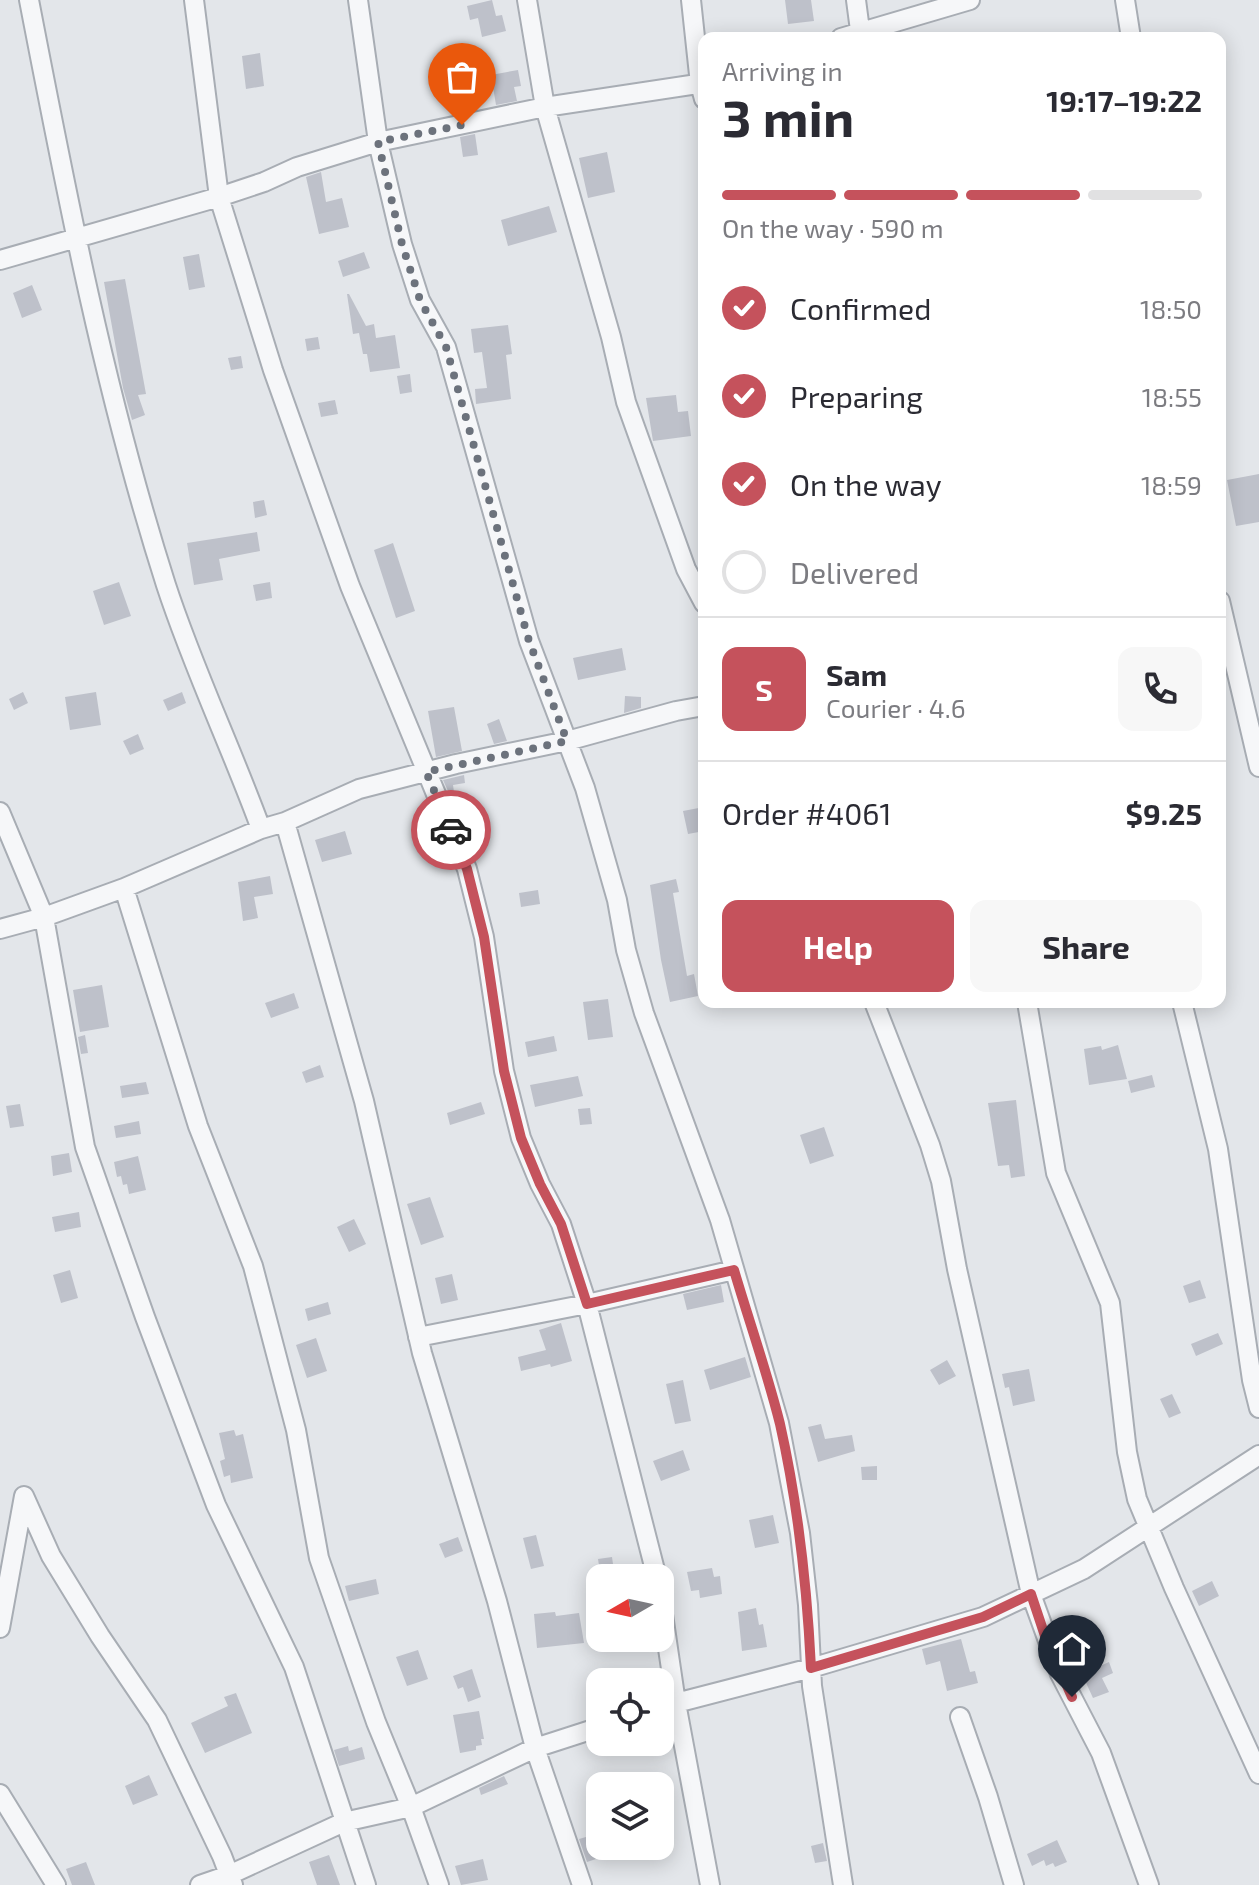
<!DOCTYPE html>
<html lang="en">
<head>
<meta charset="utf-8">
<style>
  body { margin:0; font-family:"Exo 2",sans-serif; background:#f7f7f7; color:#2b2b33; height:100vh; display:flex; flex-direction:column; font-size:30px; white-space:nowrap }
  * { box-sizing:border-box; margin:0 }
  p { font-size:26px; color:#7c7c81 }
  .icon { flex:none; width:44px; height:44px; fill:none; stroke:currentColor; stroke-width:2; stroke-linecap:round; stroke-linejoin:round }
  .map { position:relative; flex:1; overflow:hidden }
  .side { position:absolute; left:698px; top:32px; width:528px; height:976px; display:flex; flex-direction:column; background:#fff; border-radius:16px; box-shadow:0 4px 20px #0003 }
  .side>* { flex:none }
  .needle { width:52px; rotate:261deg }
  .fabs { position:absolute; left:586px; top:1564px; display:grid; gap:16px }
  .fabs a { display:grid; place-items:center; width:88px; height:88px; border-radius:16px; background:#fff; box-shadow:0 4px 20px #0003; font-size:40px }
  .pin { position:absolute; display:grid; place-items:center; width:68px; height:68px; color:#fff; margin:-82px -34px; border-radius:50% 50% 50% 0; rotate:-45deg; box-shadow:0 0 8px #0007 }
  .pin .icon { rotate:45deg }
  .courier { position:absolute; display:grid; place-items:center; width:80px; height:80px; margin:-40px; border:6px solid #c5525c; border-radius:50%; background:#fff; color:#222; box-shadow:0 2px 10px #0007 }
  .head em { font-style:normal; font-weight:700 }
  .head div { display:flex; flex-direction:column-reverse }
  .head { display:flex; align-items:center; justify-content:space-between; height:136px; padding:0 24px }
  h1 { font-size:52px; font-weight:700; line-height:60px }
  .bar { display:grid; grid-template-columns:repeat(4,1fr); gap:12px 8px; align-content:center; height:96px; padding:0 24px }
  .bar i { height:10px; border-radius:6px; background:#e1e1e2 }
  .bar .active { background:#c5525c }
  .bar p { grid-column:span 4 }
  .line { display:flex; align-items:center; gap:20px; padding:0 24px; border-top:2px solid #e1e1e2 }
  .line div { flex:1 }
  .round { display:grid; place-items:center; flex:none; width:84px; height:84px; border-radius:16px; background:#f7f7f7 }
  ol { padding:0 24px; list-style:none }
  li { display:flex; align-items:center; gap:24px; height:88px }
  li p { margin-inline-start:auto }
  li .icon { padding:8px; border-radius:50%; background:#c5525c; color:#fff; stroke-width:4 }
  li:last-child { color:#7c7c81 }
  li i { width:44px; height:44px; border:4px solid #e1e1e2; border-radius:50% }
  .cta { display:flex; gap:16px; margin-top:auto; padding:16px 24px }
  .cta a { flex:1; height:92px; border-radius:16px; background:#c5525c; color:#fff; font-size:32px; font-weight:700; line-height:92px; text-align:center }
  .cta a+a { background:#f7f7f7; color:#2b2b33 }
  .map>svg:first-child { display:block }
  .building { fill:#bec1ca }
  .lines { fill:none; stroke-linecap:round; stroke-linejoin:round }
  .minor-casing { stroke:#a8adb4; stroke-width:22 }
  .minor { stroke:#f6f7f9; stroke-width:18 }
  .done { stroke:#6c727c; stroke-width:8; stroke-dasharray:0 14.4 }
  .route { stroke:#c5525c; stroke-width:10 }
</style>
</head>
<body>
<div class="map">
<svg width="1259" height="1885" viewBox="0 0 1259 1885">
  <rect width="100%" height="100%" fill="#e3e6ea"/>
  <path class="building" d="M492,0L496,16L502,15L506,31L482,37L478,18L470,20L467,6Z
    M785,0H811L814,21L788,24Z
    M260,53L264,86L246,89L242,56Z
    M518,70L521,86L514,87L517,101L496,105L491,75Z
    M475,134L478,155L463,157L460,137Z
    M607,152L615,192L588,198L579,158Z
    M321,172L326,202L342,198L349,227L319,234L306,177Z
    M549,206L557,232L508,246L501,220Z
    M364,252L370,268L343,277L338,261Z
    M199,254L205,287L189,290L183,257Z
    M125,279L146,394L138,395L145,415L132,420L123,388L104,282Z
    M32,285L42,310L22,318L13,293Z
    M347,294H349L366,326L374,324L376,338L395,335L400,368L370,372L367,354H363L359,333L353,334Z
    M508,325L512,354L506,355L511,399L476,404L475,389L487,388L482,352L474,353L471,329Z
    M318,337L320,349L307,351L305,339Z
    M241,356L243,368L231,370L228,358Z
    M410,374L412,392L400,394L397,376Z
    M676,395L678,412L688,411L691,436L653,441L646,398Z
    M335,400L338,414L321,417L318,403Z
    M1259,474V522L1236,526L1227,480Z
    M264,500L267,515L255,518L253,502Z
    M257,532L260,551L219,559L223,580L194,585L187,543Z
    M393,543L415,611L396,618L374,550Z
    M119,582L131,616L104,625L93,591Z
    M270,582L272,598L256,601L253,585Z
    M622,648L626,670L578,680L573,658Z
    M23,692L28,703L14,710L9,699Z
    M96,692L101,725L70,730L65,697Z
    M182,692L186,703L168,711L163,700Z
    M625,696L641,697V708L624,713Z
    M454,707L462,751L436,757L428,711Z
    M499,719L507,741L494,744L487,724Z
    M138,734L144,749L130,755L123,741Z
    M464,775L465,783L453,785L455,799L452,800L443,780Z
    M704,807V831L688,834L683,811Z
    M345,831L352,854L322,862L315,840Z
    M270,876L273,894L254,897L258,918L243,921L238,882Z
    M676,879L679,892L673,893L687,976L694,974L698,996L670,1002L661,960L650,885Z
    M538,890L540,904L521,907L519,893Z
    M102,985L109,1027L80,1032L73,990Z
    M294,993L299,1008L271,1018L265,1003Z
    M608,999L613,1037L588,1040L583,1002Z
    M85,1035L88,1053L81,1054L78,1037Z
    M554,1036L557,1051L528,1057L525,1042Z
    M1118,1045L1127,1079L1089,1085L1084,1049L1101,1046L1102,1050Z
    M320,1065L324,1077L306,1083L302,1072Z
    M1152,1075L1155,1087L1131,1093L1128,1081Z
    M578,1076L583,1096L535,1107L530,1085Z
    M146,1082L149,1094L122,1098L120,1086Z
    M1016,1100L1025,1176L1011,1178L1009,1165L998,1166L988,1103Z
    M481,1102L485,1114L450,1125L447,1113Z
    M20,1104L24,1126L10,1128L6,1106Z
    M590,1108L592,1124L580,1125L578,1109Z
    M139,1121L141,1134L116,1138L114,1126Z
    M824,1127L834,1156L810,1164L800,1135Z
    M69,1153L72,1172L53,1176L51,1156Z
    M138,1156L146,1190L129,1194L127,1184L123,1185L121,1176L117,1177L114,1162Z
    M430,1197L444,1237L421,1245L407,1204Z
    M79,1212L81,1227L55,1232L52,1217Z
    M354,1219L366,1244L349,1252L337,1227Z
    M70,1270L78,1298L61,1303L53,1275Z
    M452,1274L458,1300L441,1304L435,1278Z
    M1200,1280L1206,1298L1189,1303L1183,1286Z
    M721,1285L724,1302L687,1310L683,1294Z
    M328,1302L331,1314L308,1321L305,1309Z
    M561,1323L572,1361L551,1367L550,1364L521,1371L518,1357L546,1350L539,1330Z
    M1218,1333L1223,1344L1196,1356L1191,1344Z
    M316,1338L327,1371L307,1378L296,1345Z
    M745,1357L751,1377L710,1390L704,1370Z
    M947,1360L956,1376L939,1385L930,1370Z
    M1029,1369L1035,1401L1013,1406L1009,1387L1005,1388L1002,1374Z
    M683,1380L691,1421L675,1424L666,1384Z
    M1172,1394L1181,1413L1169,1418L1160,1399Z
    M821,1424L825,1439L852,1435L855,1451L818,1462L808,1427Z
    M234,1430L236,1436L243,1434L253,1478L231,1483L230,1475L224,1477L220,1461L225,1459L219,1433Z
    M683,1450L690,1470L661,1481L653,1461Z
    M877,1466V1480H862L861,1467Z
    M773,1515L779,1543L755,1548L749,1520Z
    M536,1535L544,1566L531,1569L523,1538Z
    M458,1537L463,1551L445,1558L439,1544Z
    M612,1557L615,1578H601L598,1559Z
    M712,1568L714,1577L720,1576L722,1594L700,1598L699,1590L691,1591L687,1572Z
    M376,1579L379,1594L349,1601L345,1586Z
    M1212,1581L1219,1596L1199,1606L1192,1591Z
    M756,1608L759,1625L763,1624L767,1647L742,1651L738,1612Z
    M555,1612L556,1616L579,1613L584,1643L537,1648L534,1614Z
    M961,1639L970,1672L975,1671L978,1683L947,1691L940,1661L926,1665L922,1649Z
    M418,1650L428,1679L407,1686L396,1657Z
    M1109,1662L1113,1673L1102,1678L1109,1692L1093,1698L1082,1674Z
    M472,1669L481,1697L468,1702L463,1687L458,1689L453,1676Z
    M236,1693L252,1733L205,1753L191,1723L228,1706L224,1697Z
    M479,1711L484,1739H481L482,1745L476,1746V1750L460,1753L453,1715Z
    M348,1746L349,1751L362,1747L365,1759L339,1766L334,1750Z
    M149,1775L158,1795L133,1805L125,1786Z
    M504,1776L508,1784L481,1795L479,1788Z
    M600,1833L599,1858L587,1862L579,1839Z
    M1057,1840L1067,1862L1055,1867L1053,1863L1046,1866L1044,1860L1032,1866L1027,1854Z
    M823,1843L827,1861L815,1863L811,1846Z
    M329,1855L340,1885H317L309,1862Z
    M483,1859L488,1880L461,1885L455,1866Z
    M86,1862L95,1885H72L66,1869Z"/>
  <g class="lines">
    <g class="minor-casing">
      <path id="minor" d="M29,0C67,197 105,394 166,585C193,668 231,747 261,829
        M194,0L219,197L273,370L350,586L467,869L484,937L504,1071L521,1138L540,1184L561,1224L587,1304L734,1270
        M358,0L378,142L545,107L704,83
        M527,0L545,107L611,337L626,402L686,569L704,603
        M691,0L700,84L704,99
        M856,0L861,38
        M1125,0L1131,38
        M841,38L970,0
        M0,260L219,197L264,182L297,167L378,142L402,244L420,300L446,347L529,641L585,788L617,900L626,950L644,1013L720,1220L779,1423L800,1533L808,1605L812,1686L843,1885
        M1220,601L1259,767
        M0,812L44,917L0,929
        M285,822L359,789L456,764L567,741L676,711L704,706
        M124,888L44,917L85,1147L145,1317L216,1505L294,1667L366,1885
        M874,1002L930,1145L941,1181L957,1269L1031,1594L1060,1674L1101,1753L1149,1885
        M1027,1002L1056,1173L1110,1303L1127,1452L1137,1499L1174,1588L1259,1774
        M1182,1002L1218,1149L1252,1380L1259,1408
        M418,1337L587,1304L657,1578
        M660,1594L676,1703L811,1668L983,1617L1084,1569L1259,1455
        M0,1628L24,1496L51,1556L100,1636L157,1720L222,1856L233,1885
        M660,1708L676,1703L710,1885
        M960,1717L988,1797L1014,1885
        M0,1794L56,1885
        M200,1885L229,1875L344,1822L411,1807L376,1722L319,1558L296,1430L253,1266L198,1126L124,888L261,829L285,822L364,1101L422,1353L497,1601L535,1748L600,1727
        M439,1885L411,1807L535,1748L582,1885"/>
    </g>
    <use href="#minor" class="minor"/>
  </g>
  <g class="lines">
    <path class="done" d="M451,830L426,772L567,741L529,641L446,347L420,300L402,244L378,142L462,125"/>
    <path class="route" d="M451,830L467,869L484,937L504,1071L521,1138L540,1184L561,1224L587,1304L734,1270C749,1321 767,1372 780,1424C798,1504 807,1586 811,1668L983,1617L1031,1594L1045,1636L1072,1697"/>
  </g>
</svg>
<div class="fabs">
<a><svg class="needle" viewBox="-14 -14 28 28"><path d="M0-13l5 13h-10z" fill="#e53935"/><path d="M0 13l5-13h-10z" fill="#7c7c81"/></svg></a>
<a><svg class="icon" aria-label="locate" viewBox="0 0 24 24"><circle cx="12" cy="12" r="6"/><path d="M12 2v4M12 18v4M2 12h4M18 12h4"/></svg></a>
<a><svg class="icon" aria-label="layers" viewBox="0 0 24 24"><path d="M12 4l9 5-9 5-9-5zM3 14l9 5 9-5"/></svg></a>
</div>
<div class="pin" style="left:462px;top:125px;background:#ea580c"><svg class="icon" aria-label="bag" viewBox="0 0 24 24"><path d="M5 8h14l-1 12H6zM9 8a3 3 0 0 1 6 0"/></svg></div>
<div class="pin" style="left:1072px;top:1697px;background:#1f2937"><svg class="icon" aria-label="home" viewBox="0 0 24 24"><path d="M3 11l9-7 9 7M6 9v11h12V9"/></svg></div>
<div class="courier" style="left:451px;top:830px"><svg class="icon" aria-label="car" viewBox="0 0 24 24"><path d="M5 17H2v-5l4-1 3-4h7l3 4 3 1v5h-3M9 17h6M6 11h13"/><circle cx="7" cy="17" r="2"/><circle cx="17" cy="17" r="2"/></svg></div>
<section class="side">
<div class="head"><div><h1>3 min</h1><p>Arriving in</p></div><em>19:17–19:22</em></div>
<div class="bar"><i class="active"></i><i class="active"></i><i class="active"></i><i></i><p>On the way · 590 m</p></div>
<ol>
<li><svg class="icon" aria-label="check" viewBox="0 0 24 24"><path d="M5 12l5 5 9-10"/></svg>Confirmed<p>18:50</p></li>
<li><svg class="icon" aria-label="check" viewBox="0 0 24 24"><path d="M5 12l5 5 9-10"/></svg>Preparing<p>18:55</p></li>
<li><svg class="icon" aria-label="check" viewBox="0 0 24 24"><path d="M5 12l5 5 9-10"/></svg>On the way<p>18:59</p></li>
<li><i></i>Delivered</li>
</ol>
<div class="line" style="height:144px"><b class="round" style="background:#c5525c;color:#fff">S</b><div><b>Sam</b><p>Courier · 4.6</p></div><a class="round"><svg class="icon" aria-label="phone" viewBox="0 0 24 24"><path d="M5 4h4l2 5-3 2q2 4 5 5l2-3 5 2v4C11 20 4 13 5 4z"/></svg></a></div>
<div class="line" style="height:104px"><div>Order #4061</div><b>$9.25</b></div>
<div class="cta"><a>Help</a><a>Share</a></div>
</section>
</div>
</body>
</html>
